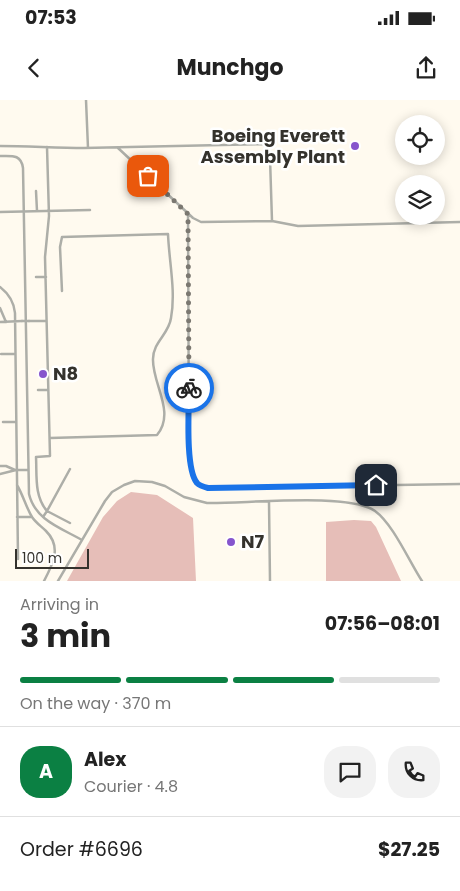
<!DOCTYPE html>
<html lang="en">
<head>
<meta charset="utf-8">
<style>
  body { margin:0; font-family:Poppins,sans-serif; background:#f2f2f2; color:#222; height:100vh; display:flex; flex-direction:column; font-size:19px; white-space:nowrap }
  * { box-sizing:border-box; margin:0 }
  p { font-size:16px; color:#767676 }
  .icon { flex:none; width:28px; height:28px; fill:none; stroke:currentColor; stroke-width:2; stroke-linecap:round; stroke-linejoin:round }
  .map { position:relative; height:481px; overflow:hidden }
  .panel { display:flex; flex-direction:column; background:#fff; flex:1 }
  .panel>* { flex:none }
  .controls { position:absolute; left:395px; top:15px; display:grid; gap:10px }
  .controls a { display:grid; place-items:center; width:50px; height:50px; border-radius:50%; background:#fff; box-shadow:0 2px 12px #0003; font-size:25px }
  .scale { position:absolute; left:15px; bottom:12px; width:74px; box-sizing:border-box; padding-left:5px; border:2px solid #34322d; border-top:0; font-size:14px; line-height:18px; white-space:nowrap; color:#34322d; -webkit-text-stroke:4px #fff; paint-order:stroke }
  .pin { position:absolute; display:grid; place-items:center; width:42px; height:42px; color:#fff; margin:-21px; border-radius:10px; box-shadow:0 2px 8px #0006 }
  .courier { position:absolute; display:grid; place-items:center; width:50px; height:50px; margin:-25px; border:4px solid #1a73e8; border-radius:50%; background:#fff; color:#222; box-shadow:0 1px 6px #0007 }
  .head em { font-style:normal; font-weight:700 }
  .head div { display:flex; flex-direction:column-reverse }
  .head { display:flex; align-items:center; justify-content:space-between; height:85px; padding:0 20px }
  h1 { font-size:32px; font-weight:700; line-height:38px }
  .bar { display:grid; grid-template-columns:repeat(4,1fr); gap:8px 5px; align-content:center; height:60px; padding:0 20px }
  .bar i { height:6px; border-radius:4px; background:#e0e0e0 }
  .bar .active { background:#0b8043 }
  .bar p { grid-column:span 4 }
  .line { display:flex; align-items:center; gap:12px; padding:0 20px; border-top:1px solid #e0e0e0 }
  .line div { flex:1 }
  .round { display:grid; place-items:center; flex:none; width:52px; height:52px; border-radius:20px; background:#f2f2f2 }
  .status { display:flex; justify-content:space-between; align-items:center; height:35px; padding:0 25px; background:#fff; direction:ltr }
  .status svg { height:14px; fill:currentColor }
  header { display:flex; justify-content:space-between; align-items:center; height:65px; padding:0 20px; background:#fff; font-size:22px; font-weight:700 }
  .map>svg:first-child { display:block }
  .green { fill:#e6beb8 }
  .lines { fill:none; stroke-linecap:round; stroke-linejoin:round }
  .service { stroke:#adaea8; stroke-width:2.5 }
  .service-bridge { stroke:#adaea8; stroke-width:2.5 }
  .done { stroke:#7b7871; stroke-width:5; stroke-dasharray:0 9 }
  .route { stroke:#1a73e8; stroke-width:6 }
  .poi-dot { fill:#8655cd; stroke:#fff; stroke-width:2 }
  .labels { text-anchor:middle; stroke-width:5; stroke-linejoin:round; paint-order:stroke }
  .poi-label { font-size:18px; font-weight:bold; fill:#34322d; stroke:#fff; text-anchor:start }
</style>
</head>
<body>
<div class="status"><b>07:53</b><svg viewBox="0 0 49 12"><path d="M0 12V9h3v3zM5 12V6h3v6zM10 12V3h3v9zM15 12V0h3v12zM26 1h20v11H26zM47 4h2v5h-2z"/></svg></div>
<header><svg class="icon" aria-label="back" viewBox="0 0 24 24"><path d="M15 5l-7 7 7 7"/></svg>Munchgo<svg class="icon" aria-label="share" viewBox="0 0 24 24"><path d="M12 15V3M7 8l5-5 5 5M5 13v7h14v-7"/></svg></header>
<div class="map">
<svg width="460" height="481" viewBox="0 0 460 481">
  <rect width="100%" height="100%" fill="#fffaef"/>
  <path class="green" d="M131,392L157,395L193,418L196,481H67L103,417L117,401Z
    M354,420L371,421L376,427L401,481H326V422Z"/>
  <g class="lines">
    <path class="service" d="M86,0L88,48
      M0,46C28,46 56,48 84,48L263,44L268,50L270,58L272,121
      M118,48L193,118L201,122L272,121L298,126L460,122
      M0,56C12,56 21,54 23,68L29,394C35,420 61,428 82,440
      M36,91L37,111
      M0,112L90,110
      M188,114L189,361L196,382L208,388L460,384
      M36,177H46
      M0,187C9,194 14,202 15,213L18,459
      M0,208L6,222
      M29,221H46
      M0,222L22,221
      M1,254H15
      M38,290H48
      M3,322H16
      M50,338L157,335C176,312 152,284 153,259C153,242 169,234 171,218C176,191 169,161 168,134L62,137L60,147L62,191
      M0,366H6L15,370
      M70,369L47,411L70,423
      M0,374L16,370H28
      M17,385C23,395 26,407 32,417C36,423 41,426 46,431C62,447 53,464 44,481
      M269,402L270,481
      M17,417H32
      M43,417L47,411C34,396 37,375 36,357L50,356L45,157L49,116L47,47
      M58,481L105,401L112,392L124,385L135,381L152,382L165,386L184,397L207,403C243,404 349,392 375,411C393,424 409,461 422,481"/>
    <path class="service-bridge" d="M22,221H29"/>
  </g>
  <g class="lines">
    <path class="done" d="M148,76L188,114L189,288"/>
    <path class="route" d="M189,288C189,308 185,369 197,383C199,385 204,387 208,388L376,385"/>
  </g>
  <g class="poi-dot">
    <circle cx="355" cy="46" r="5"/>
    <circle cx="43" cy="274" r="5"/>
    <circle cx="231" cy="442" r="5"/>
  </g>
  <g class="labels">
    <g class="poi-label">
      <text x="345" y="42" text-anchor="end">Boeing Everett<tspan x="345" dy="21">Assembly Plant</tspan></text>
      <text x="53" y="280">N8</text>
      <text x="241" y="448">N7</text>
    </g>
  </g>
</svg>
<div class="controls">
<a><svg class="icon" aria-label="locate" viewBox="0 0 24 24"><circle cx="12" cy="12" r="6"/><path d="M12 2v4M12 18v4M2 12h4M18 12h4"/></svg></a>
<a><svg class="icon" aria-label="layers" viewBox="0 0 24 24"><path d="M12 4l9 5-9 5-9-5zM3 14l9 5 9-5"/></svg></a>
</div>
<div class="scale">100 m</div>
<div class="pin" style="left:148px;top:76px;background:#ea580c"><svg class="icon" aria-label="bag" viewBox="0 0 24 24"><path d="M5 8h14l-1 12H6zM9 8a3 3 0 0 1 6 0"/></svg></div>
<div class="pin" style="left:376px;top:385px;background:#1f2937"><svg class="icon" aria-label="home" viewBox="0 0 24 24"><path d="M3 11l9-7 9 7M6 9v11h12V9"/></svg></div>
<div class="courier" style="left:189px;top:288px"><svg class="icon" aria-label="bike" viewBox="0 0 24 24"><circle cx="6" cy="16" r="4"/><circle cx="18" cy="16" r="4"/><path d="M6 16l4-8h5l3 8M10 8l3 8H6M13 5h3"/></svg></div>
</div>
<section class="panel">
<div class="head"><div><h1>3 min</h1><p>Arriving in</p></div><em>07:56–08:01</em></div>
<div class="bar"><i class="active"></i><i class="active"></i><i class="active"></i><i></i><p>On the way · 370 m</p></div>
<div class="line" style="height:90px"><b class="round" style="background:#0b8043;color:#fff">A</b><div><b>Alex</b><p>Courier · 4.8</p></div><a class="round"><svg class="icon" aria-label="chat" viewBox="0 0 24 24"><path d="M4 5h16v11H9l-5 4z"/></svg></a><a class="round"><svg class="icon" aria-label="phone" viewBox="0 0 24 24"><path d="M5 4h4l2 5-3 2q2 4 5 5l2-3 5 2v4C11 20 4 13 5 4z"/></svg></a></div>
<div class="line" style="height:65px"><div>Order #6696</div><b>$27.25</b></div>
</section>
</body>
</html>
